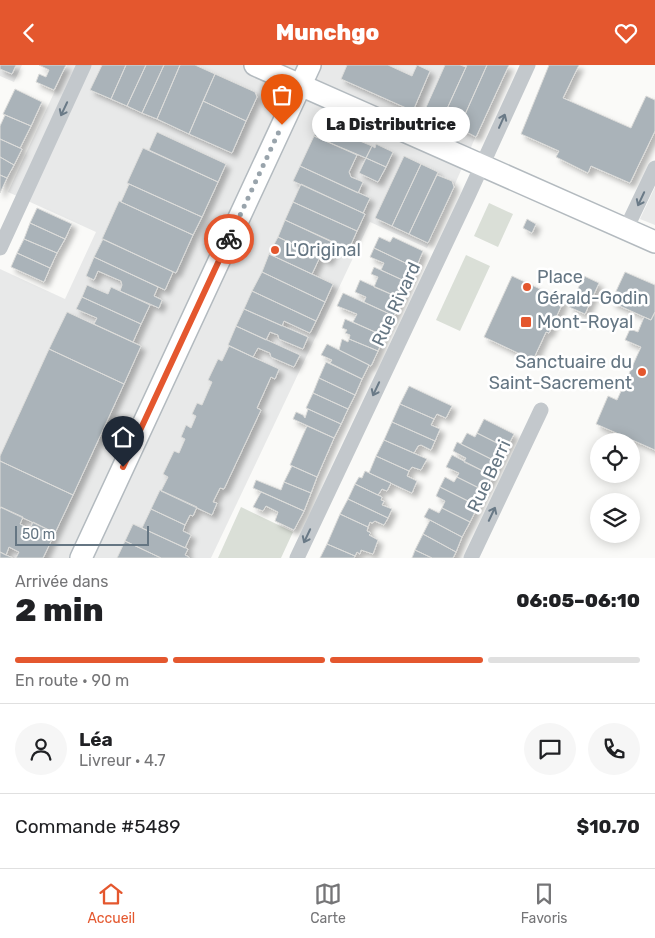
<!DOCTYPE html>
<html lang="fr">
<head>
<meta charset="utf-8">
<style>
  body { margin:0; font-family:Rubik,sans-serif; background:#f6f6f6; color:#202124; height:100vh; display:flex; flex-direction:column; font-size:19px; white-space:nowrap }
  * { box-sizing:border-box; margin:0 }
  p { font-size:16px; color:#757577 }
  .icon { flex:none; width:28px; height:28px; fill:none; stroke:currentColor; stroke-width:2; stroke-linecap:round; stroke-linejoin:round }
  .map { position:relative; height:493px; overflow:hidden }
  .drawer { display:flex; flex-direction:column; background:#fff; flex:1 }
  .drawer>* { flex:none }
  .fabs { position:absolute; left:590px; top:368px; display:grid; gap:10px }
  .fabs a { display:grid; place-items:center; width:50px; height:50px; border-radius:50%; background:#fff; box-shadow:0 2px 12px #0003; font-size:25px }
  .scale { position:absolute; left:15px; bottom:12px; width:134px; box-sizing:border-box; padding-left:5px; border:2px solid #657683; border-top:0; font-size:14px; line-height:18px; white-space:nowrap; color:#657683; -webkit-text-stroke:4px #fff; paint-order:stroke }
  .pin { position:absolute; display:grid; place-items:center; width:42px; height:42px; color:#fff; margin:-51px -21px; border-radius:50% 50% 50% 0; rotate:-45deg; box-shadow:0 0 5px #0007 }
  .pin .icon { rotate:45deg }
  .courier { position:absolute; display:grid; place-items:center; width:50px; height:50px; margin:-25px; border:4px solid #e4572e; border-radius:50%; background:#fff; color:#222; box-shadow:0 1px 6px #0007 }
  .bubble { position:absolute; height:35px; border-radius:18px; background:#fff; box-shadow:0 2px 12px #0003; font-size:16px; font-weight:800; line-height:35px; text-align:center }
  .overview em { font-style:normal; font-weight:800 }
  .overview div { display:flex; flex-direction:column-reverse }
  .overview { display:flex; align-items:center; justify-content:space-between; height:85px; padding:0 15px }
  h1 { font-size:32px; font-weight:800; line-height:38px }
  .bar { display:grid; grid-template-columns:repeat(4,1fr); gap:8px 5px; align-content:center; height:60px; padding:0 15px }
  .bar i { height:6px; border-radius:4px; background:#e0e0e0 }
  .bar .on { background:#e4572e }
  .bar p { grid-column:span 4 }
  .line { display:flex; align-items:center; gap:12px; padding:0 15px; border-top:1px solid #e0e0e0 }
  .line div { flex:1 }
  .round { display:grid; place-items:center; flex:none; width:52px; height:52px; border-radius:26px; background:#f6f6f6 }
  header { display:flex; justify-content:space-between; align-items:center; height:65px; padding:0 15px; background:#e4572e; color:#fff; font-size:22px; font-weight:800 }
  .menu { display:flex; justify-content:space-around; align-items:center; height:70px; border-top:1px solid #e0e0e0; background:#fff; font-size:14px; color:#757577 }
  .menu a { display:grid; justify-items:center; gap:2px }
  .menu .on { color:#e4572e }
  .map>svg:first-child { display:block }
  .built { fill:#e8e9e9 }
  .green { fill:#dadfd7 }
  .building { fill:#aab3b9; stroke:#dcdcda; filter:url(#shadow) }
  .lines { fill:none; stroke-linecap:round; stroke-linejoin:round }
  .secondary-casing { stroke:#b3babf; stroke-width:24 }
  .street { stroke:#c3c8cc; stroke-width:15 }
  .secondary { stroke:#fff; stroke-width:21 }
  .oneway { stroke:#6a7a87 }
  .done { stroke:#99a4ac; stroke-width:5; stroke-dasharray:0 9 }
  .route { stroke:#e4572e; stroke-width:6 }
  .poi-dot { fill:#e4572e; stroke:#fff; stroke-width:2 }
  .labels { text-anchor:middle; stroke-width:5; stroke-linejoin:round; paint-order:stroke }
  .poi-label { font-size:18px; fill:#657683; stroke:#fff; text-anchor:start }
  .street-label { font-size:18px; fill:#657683; stroke:#fff }
</style>
</head>
<body>
<header><svg class="icon" aria-label="back" viewBox="0 0 24 24"><path d="M15 5l-7 7 7 7"/></svg>Munchgo<svg class="icon" aria-label="heart" viewBox="0 0 24 24"><path d="M12 20l-8-8c-3-5 5-10 8-4 3-6 11-1 8 4z"/></svg></header>
<div class="map">
<svg width="655" height="493" viewBox="0 0 655 493">
  <defs>
    <filter id="shadow"><feDropShadow dx="4.5" dy="4.5" stdDeviation="2.5" flood-color="#0004"/></filter>
  </defs>
  <rect width="100%" height="100%" fill="#fafaf8"/>
  <path class="built" d="M0,0H22L14,17L0,11Z
    M67,0H507L427,183L370,157L211,493H0V204L65,234L96,167L8,127Z
    M655,122V160L640,154Z"/>
  <path class="green" d="M489,138L513,149L498,182L474,171Z
    M466,190L490,201L460,266L436,255Z
    M241,442L293,467L281,493H218Z"/>
  <path class="building" d="M0,0H16L12,9L0,4Z
    M39,0H66L54,25L36,17L39,9L46,12L49,5Z
    M102,0H126L111,34L90,25Z
    M126,0H146L127,41L111,34Z
    M146,0H164L142,48L127,41Z
    M164,0H180L157,54L142,48Z
    M180,0H195L215,9L189,69L157,54Z
    M347,0H388L412,11L417,0L430,6L413,46L341,14Z
    M445,0H460L466,2L441,57L423,49Z
    M467,0H487L458,65L441,57Z
    M487,0H509L476,72L459,63Z
    M549,0H579L563,33L631,63L646,31L655,35V66L630,118L591,101L588,108L556,92L559,86L521,69Z
    M215,9L255,27L257,32L246,56L203,36Z
    M15,24L42,37L31,61L3,49Z
    M203,36L246,56L232,88L189,69Z
    M5,50L31,61L20,83L0,74V61Z
    M321,54L357,70L355,74L372,81L366,93L314,71Z
    M157,67L226,99L218,117L149,85Z
    M314,71L357,90L349,107L351,112L363,117L358,128L300,101Z
    M0,74L22,84L14,100L0,92Z
    M376,79L393,87L386,102L366,93L372,81L375,83Z
    M143,83L218,117L202,152L127,118Z
    M404,91L421,99L392,161L375,153Z
    M0,92L14,100L7,113L0,110Z
    M366,93L386,102L378,117L359,108Z
    M421,99L438,107L409,169L392,161Z
    M300,101L370,133L363,148L293,116Z
    M0,110L7,113L0,128Z
    M437,110L452,116L454,122L428,178L409,169Z
    M129,119L202,152L193,170L121,137Z
    M301,119L365,149L357,166L293,137Z
    M119,136L193,170L176,208L102,174Z
    M293,137L357,166L349,184L285,155Z
    M37,143L72,159L65,174L30,158Z
    M527,154L536,159L532,168L523,163Z
    M285,155L336,179L328,196L278,172Z
    M30,158L65,174L57,188L24,174Z
    M278,172L320,192L312,209L269,189Z
    M379,172L390,177L393,172L423,186L416,203L374,183Z
    M24,174L57,188L50,203L17,188Z
    M103,174L173,207L165,225L94,192Z
    M374,183L416,203L409,218L381,205L384,198L370,192Z
    M17,188L50,203L44,217L11,202Z
    M269,189L333,219L325,237L262,207Z
    M94,192L158,222L154,231L162,235L159,243L120,226L122,220L121,216L98,206L94,215L86,211Z
    M374,202L409,218L402,234L374,222L378,212L371,209Z
    M262,207L325,237L316,256L252,226Z
    M625,207L655,220V247L651,255L611,237Z
    M512,211L564,235L549,268L546,267L533,295L484,272Z
    M584,211L599,218L585,249L569,242Z
    M360,215L402,234L394,251L364,237L366,232L355,227Z
    M87,220L108,229L111,222L150,240L141,259L82,232Z
    M252,226L316,256L310,268L284,256L282,261L244,244Z
    M343,228L394,251L384,271L353,257L357,249L337,241Z
    M82,232L141,259L133,277L94,259L97,253L76,244Z
    M244,244L308,272L303,284L279,274L278,270L270,267L266,275L236,261Z
    M67,247L141,281L124,319L49,284Z
    M655,247V385L596,359L608,331L617,335L641,282L625,275L630,264L638,267L644,252L651,255Z
    M345,254L384,271L378,286L349,274L350,270L345,268L347,265L342,263Z
    M236,261L300,290L294,302L271,292L270,288L258,283L253,292L228,280Z
    M342,274L348,277L349,274L378,286L371,301L339,285Z
    M327,279L369,300L362,314L330,298L332,295L321,290Z
    M229,281L279,304L275,314L271,312L257,343L261,345L224,424L220,423L213,437L217,438L212,450L161,426L168,412L163,409L174,386L179,388L185,374L181,372L186,360L191,363L196,351L192,349L197,338L202,340L212,317L208,315L218,294L222,296Z
    M49,284L124,319L73,430L0,396V391Z
    M326,297L362,314L355,330L319,313Z
    M319,313L355,330L348,344L313,328Z
    M409,321L452,341L446,353L437,349L434,354L400,339Z
    M313,328L348,344L341,359L306,343Z
    M400,339L434,354L431,360L440,364L435,376L392,357Z
    M308,344L341,359L334,373L293,354L296,347L303,350L305,353Z
    M484,354L514,369L507,383L477,368Z
    M392,357L435,376L431,385L421,380L418,381L414,388L384,375Z
    M307,361L334,373L317,412L290,400Z
    M467,368L475,372L477,368L507,383L499,398L461,379Z
    M384,375L427,394L421,405L412,402L409,406L376,391Z
    M457,377L499,398L493,411L464,397L466,393L453,386Z
    M452,390L493,411L485,426L457,412L459,408L446,402Z
    M376,391L409,406L407,411L417,416L412,428L369,408Z
    M0,396L73,430L55,468L0,442Z
    M292,401L317,412L311,428L284,417Z
    M365,406L391,418L387,426L382,424L378,430L355,419L359,412L362,413Z
    M445,412L454,417L457,412L485,426L478,441L440,422Z
    M256,415L281,425L284,417L311,428L304,446L253,423Z
    M355,419L382,432L381,435L384,436L382,440L392,444L388,453L348,434Z
    M440,422L478,441L470,457L442,443L445,436L436,431Z
    M160,425L197,442L193,451L190,450L185,460L151,444Z
    M261,427L304,446L294,465L275,456L278,447L266,441L263,446L253,442Z
    M348,434L388,453L384,460L375,456L372,458L370,457L368,462L340,449Z
    M1,442L23,452L20,459L30,464L33,457L55,468L43,493H16L19,487L9,482L6,490L0,487V444Z
    M429,443L439,448L442,443L470,457L462,472L424,452Z
    M151,444L185,460L183,466L191,470L185,483L142,463Z
    M340,449L368,462L367,466L371,468L369,470L378,475L373,489L361,485L360,489L357,487L355,491L327,479Z
    M430,455L462,472L456,487L423,469Z
    M133,459L188,484L185,490L189,492V493H161L125,476Z
    M423,469L456,487L453,493H432L415,485Z
    M125,476L161,493H117Z
    M327,479L355,491L354,493H320Z
    M415,485L432,493H412Z
    M0,487L6,490L13,493H0Z"/>
  <g class="lines">
    <g class="secondary-casing">
      <path id="secondary" d="M255,0L655,177
        M81,493L310,0"/>
    </g>
    <path class="street" d="M626,164L655,103
      M0,183L84,0
      M297,493L468,131L528,0
      M471,493L541,345"/>
    <use href="#secondary" class="secondary"/>
  </g>
  <defs><path id="oneway-shaft" d="M-6 0H5M1.5-3L5.5 0L1.5 3" fill="none" stroke-width="1.6" stroke-linecap="round" stroke-linejoin="round" transform="scale(1.25)"/></defs>
  <g class="oneway">
    <use href="#oneway-shaft" transform="translate(64 44) rotate(115)"/>
    <use href="#oneway-shaft" transform="translate(502 56) rotate(-66)"/>
    <use href="#oneway-shaft" transform="translate(641 134) rotate(115)"/>
    <use href="#oneway-shaft" transform="translate(376 324) rotate(115)"/>
    <use href="#oneway-shaft" transform="translate(492 449) rotate(-65)"/>
    <use href="#oneway-shaft" transform="translate(307 471) rotate(115)"/>
  </g>
  <g class="lines">
    <path class="done" d="M229,174L282,60"/>
    <path class="route" d="M123,402L229,174"/>
  </g>
  <g class="poi-dot">
    <circle cx="275" cy="185" r="5"/>
    <circle cx="527" cy="222" r="5"/>
    <rect x="520" y="251" width="12" height="12" rx="2.5"/>
    <circle cx="642" cy="307" r="5"/>
  </g>
  <g class="labels">
    <g class="poi-label">
      <text x="285" y="191">L'Original</text>
      <text x="537" y="218">Place<tspan x="537" dy="21">Gérald-Godin</tspan></text>
      <text x="537" y="263">Mont-Royal</text>
      <text x="632" y="303" text-anchor="end">Sanctuaire du<tspan x="632" dy="21">Saint-Sacrement</tspan></text>
    </g>
    <g class="street-label">
      <text transform="translate(396 239) rotate(-65)" y="6">Rue Rivard</text>
      <text transform="translate(489 411) rotate(-65)" y="6">Rue Berri</text>
    </g>
  </g>
</svg>
<div class="fabs">
<a><svg class="icon" aria-label="locate" viewBox="0 0 24 24"><circle cx="12" cy="12" r="6"/><path d="M12 2v4M12 18v4M2 12h4M18 12h4"/></svg></a>
<a><svg class="icon" aria-label="layers" viewBox="0 0 24 24"><path d="M12 4l9 5-9 5-9-5zM3 14l9 5 9-5"/></svg></a>
</div>
<div class="scale">50 m</div>
<div class="pin" style="left:282px;top:60px;background:#ea580c"><svg class="icon" aria-label="bag" viewBox="0 0 24 24"><path d="M5 8h14l-1 12H6zM9 8a3 3 0 0 1 6 0"/></svg></div>
<div class="pin" style="left:123px;top:402px;background:#1f2937"><svg class="icon" aria-label="home" viewBox="0 0 24 24"><path d="M3 11l9-7 9 7M6 9v11h12V9"/></svg></div>
<div class="courier" style="left:229px;top:174px"><svg class="icon" aria-label="bike" viewBox="0 0 24 24"><circle cx="6" cy="16" r="4"/><circle cx="18" cy="16" r="4"/><path d="M6 16l4-8h5l3 8M10 8l3 8H6M13 5h3"/></svg></div>
<div class="bubble" style="left:312px;top:42px;width:158px">La Distributrice</div>
</div>
<section class="drawer">
<div class="overview"><div><h1>2 min</h1><p>Arrivée dans</p></div><em>06:05–06:10</em></div>
<div class="bar"><i class="on"></i><i class="on"></i><i class="on"></i><i></i><p>En route · 90 m</p></div>
<div class="line" style="height:90px"><a class="round"><svg class="icon" aria-label="person" viewBox="0 0 24 24"><circle cx="12" cy="8" r="4"/><path d="M4 21q1-7 8-7t8 7"/></svg></a><div><b>Léa</b><p>Livreur · 4.7</p></div><a class="round"><svg class="icon" aria-label="chat" viewBox="0 0 24 24"><path d="M4 5h16v11H9l-5 4z"/></svg></a><a class="round"><svg class="icon" aria-label="phone" viewBox="0 0 24 24"><path d="M5 4h4l2 5-3 2q2 4 5 5l2-3 5 2v4C11 20 4 13 5 4z"/></svg></a></div>
<div class="line" style="height:65px"><div>Commande #5489</div><b>$10.70</b></div>
</section>
<nav class="menu">
<a class="on"><svg class="icon" aria-label="home" viewBox="0 0 24 24"><path d="M3 11l9-7 9 7M6 9v11h12V9"/></svg>Accueil</a>
<a><svg class="icon" aria-label="map" viewBox="0 0 24 24"><path d="M3 6l6-2 6 2 6-2v14l-6 2-6-2-6 2zM9 4v14M15 6v14"/></svg>Carte</a>
<a><svg class="icon" aria-label="saved" viewBox="0 0 24 24"><path d="M7 4h10v16l-5-4-5 4z"/></svg>Favoris</a>
</nav>
</body>
</html>
